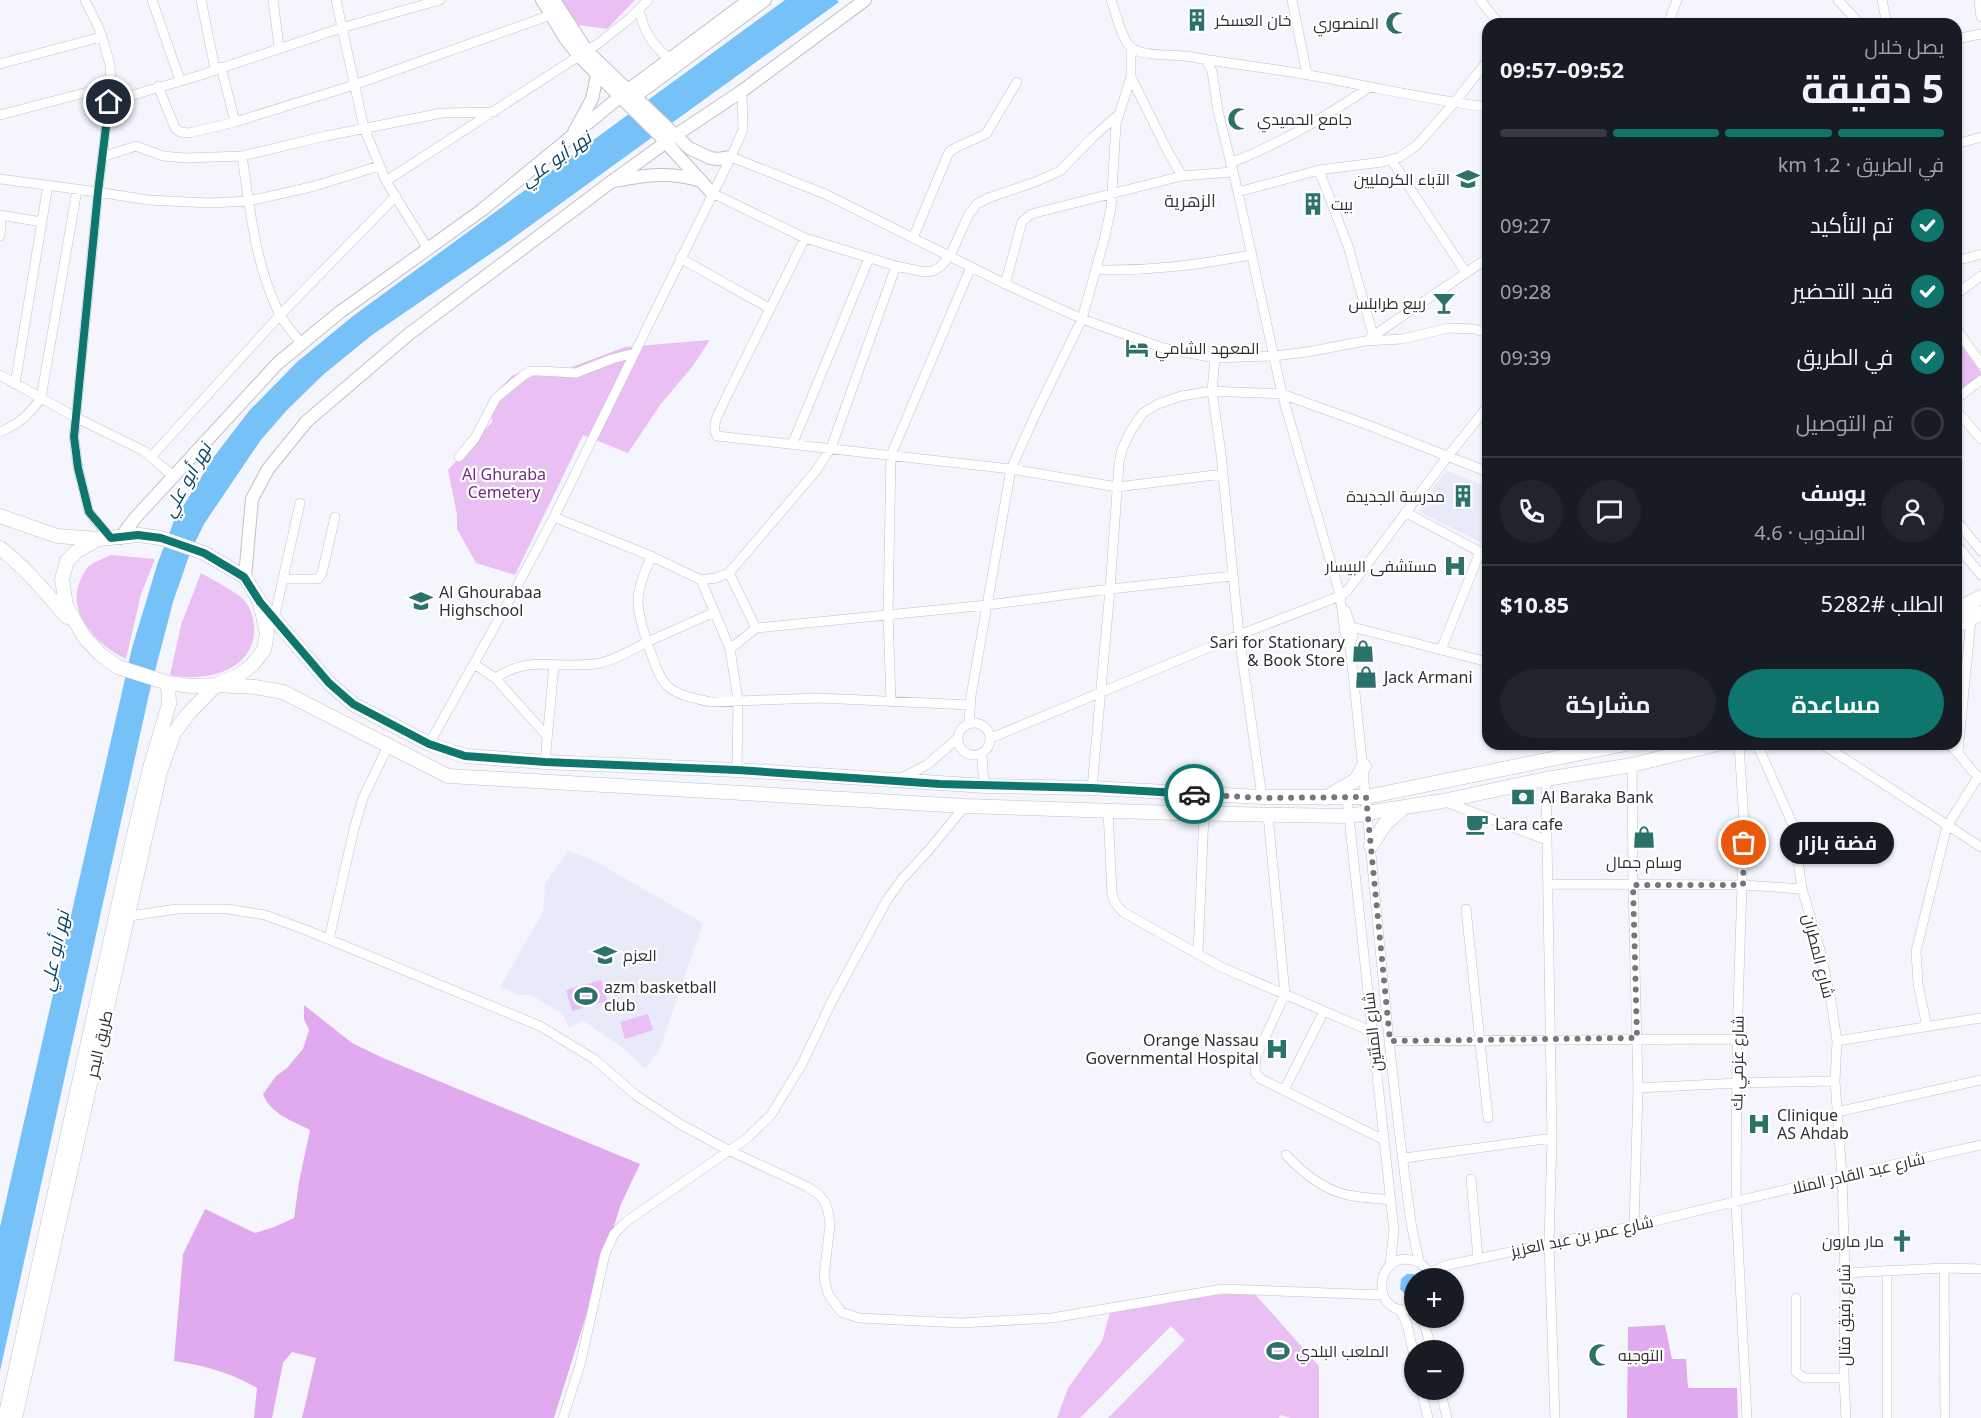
<!DOCTYPE html>
<html lang="ar">
<head>
<meta charset="utf-8">
<style>
  body { margin:0; font-family:"Noto Sans",Cairo,sans-serif; background:#20242c; color:#f1f3f6; direction:rtl; height:100vh; display:flex; flex-direction:column; font-size:22px; white-space:nowrap }
  * { box-sizing:border-box; margin:0 }
  p { font-size:20px; color:#9ea1a6 }
  .icon { flex:none; width:33px; height:33px; fill:none; stroke:currentColor; stroke-width:2; stroke-linecap:round; stroke-linejoin:round }
  .map { position:relative; flex:1; overflow:hidden; direction:ltr }
  .drawer { position:absolute; left:1482px; top:18px; width:480px; height:732px; display:flex; flex-direction:column; background:#171b24; border-radius:18px; box-shadow:0 2px 4px #0004; direction:rtl }
  .drawer>* { flex:none }
  .tools { position:absolute; left:1404px; top:1268px; display:grid; gap:12px }
  .tools a { display:grid; place-items:center; width:60px; height:60px; border-radius:50%; background:#171b24; box-shadow:0 2px 4px #0004; font-size:30px }
  .pin { position:absolute; display:grid; place-items:center; width:51px; height:51px; color:#fff; margin:-26px; border:3px solid #fff; border-radius:50%; box-shadow:0 2px 6px #0007 }
  .courier { position:absolute; display:grid; place-items:center; width:60px; height:60px; margin:-30px; border:4px solid #0f766e; border-radius:50%; background:#fff; color:#222; box-shadow:0 2px 8px #0007 }
  .bubble { position:absolute; height:42px; border-radius:21px; background:#171b24; box-shadow:0 2px 4px #0004; font-size:20px; font-weight:700; line-height:42px; text-align:center; direction:rtl }
  .overview em { font-style:normal; font-weight:700 }
  .overview div { display:flex; flex-direction:column-reverse }
  .overview { display:flex; align-items:center; justify-content:space-between; height:102px; padding:0 18px }
  h1 { font-size:39px; font-weight:700; line-height:45px }
  .bar { display:grid; grid-template-columns:repeat(4,1fr); gap:9px 6px; align-content:center; height:72px; padding:0 18px }
  .bar i { height:8px; border-radius:4px; background:#363941 }
  .bar .selected { background:#0f766e }
  .bar p { grid-column:span 4 }
  .line { display:flex; align-items:center; gap:15px; padding:0 18px; border-top:2px solid #363941 }
  .line div { flex:1 }
  .round { display:grid; place-items:center; flex:none; width:63px; height:63px; border-radius:32px; background:#20242c }
  ol { padding:0 18px; list-style:none }
  li { display:flex; align-items:center; gap:18px; height:66px }
  li p { margin-inline-start:auto }
  li .icon { padding:6px; border-radius:50%; background:#0f766e; color:#fff; stroke-width:4 }
  li:last-child { color:#9ea1a6 }
  li i { width:33px; height:33px; border:3px solid #363941; border-radius:50% }
  .action { display:flex; gap:12px; margin-top:auto; padding:12px 18px }
  .action a { flex:1; height:69px; border-radius:36px; background:#0f766e; color:#fff; font-size:24px; font-weight:700; line-height:69px; text-align:center }
  .action a+a { background:#20242c; color:#f1f3f6 }
  .map>svg:first-child { display:block }
  .built { fill:#e8eaf9 }
  .green { fill:#eabff4 }
  .forest { fill:#e1aaee }
  .water { fill:#77c1f9 }
  .lines { fill:none; stroke-linecap:round; stroke-linejoin:round }
  .minor-casing { stroke:#c1c1c9; stroke-width:10 }
  .major-casing { stroke:#c1c1c9; stroke-width:14 }
  .highway-casing { stroke:#c1c1c9; stroke-width:15 }
  .minor { stroke:#fff; stroke-width:9 }
  .major { stroke:#fff; stroke-width:12 }
  .highway { stroke:#fff; stroke-width:14 }
  .done { stroke:#75757a; stroke-width:6; stroke-dasharray:0 10.8 }
  .route { stroke:#0f766e; stroke-width:8 }
  .labels { text-anchor:middle; stroke-width:4.5; stroke-linejoin:round; paint-order:stroke }
  .poi-label { font-size:16px; fill:#303033; stroke:#fff; text-anchor:start }
  .park-label { font-size:16px; fill:#6e2f7d; stroke:#fff }
  .street-label { font-size:16px; fill:#303033; stroke:#fff }
  .water-label { font-size:18px; font-style:italic; fill:#064266; stroke:#fff }
  .neighbourhood-label { font-size:18px; fill:#36373d; stroke:#fff }
</style>
</head>
<body>
<div class="map">
<svg width="1981" height="1418" viewBox="0 0 1981 1418">
  <rect width="100%" height="100%" fill="#f5f5fd"/>
  <path class="built" d="M1447,471L1488,487V546L1420,512L1421,502Z
    M568,851L591,859L703,923L660,1048L645,1069L622,1047L582,1020L569,1028L563,1014L531,995H520L500,987L543,912L545,883Z"/>
  <path class="green" d="M562,0H635L607,29L578,25Z
    M1956,338L1981,372V375L1956,393Z
    M710,340L692,367L660,405L628,453L583,435L515,575L476,563L457,529V514L448,470L492,422L490,404L499,389L512,376L528,368L564,370L625,347Z
    M111,555L155,559L141,594L126,659C97,646 63,610 82,577C84,573 86,568 90,565C96,561 105,558 111,555Z
    M201,573C211,579 237,592 244,600C252,609 255,623 254,634C250,673 202,682 170,675L181,625Z
    M601,980L607,1001L572,1011L566,990Z
    M648,1014L653,1030L625,1039L620,1022Z
    M1253,1292L1319,1366V1418H1290L1281,1415L1279,1418H1108L1185,1340L1171,1326L1080,1418H1057L1068,1388L1102,1341L1110,1313L1170,1299Z"/>
  <path class="forest" d="M304,1005L352,1043L383,1058L640,1164L621,1204L554,1418H302L316,1358L292,1352L283,1363L272,1418H254L257,1388C232,1373 203,1365 174,1361L183,1254L205,1209L255,1233L274,1227L294,1218L299,1182L310,1130C293,1121 270,1114 263,1094L276,1076L287,1068L303,1049L309,1030L304,1019Z
    M1665,1325L1672,1359H1686L1688,1388H1737L1738,1418H1627L1628,1327Z"/>
  <path class="water" d="M785,0H837L839,2L509,241L372,335L324,374L287,410L260,441L204,524L190,553L173,602L149,694L0,1371V1227L132,648L158,562L174,521L213,458L249,411L297,362L353,316Z
    M1407,1274H1414L1419,1278H1414V1294H1405L1400,1289L1401,1279Z"/>
  <g class="lines">
    <g class="minor-casing">
      <path id="minor" d="M85,0L98,26L104,43L110,65L111,86L98,192L74,437L78,468L89,512L110,538
        M152,0L180,80
        M201,0L215,69
        M273,0L279,47
        M336,0L364,128L386,181L428,249
        M1111,0C1116,13 1122,42 1133,49C1147,57 1176,54 1192,57C1230,64 1270,68 1309,75C1369,86 1428,100 1488,107
        M1292,0L1307,74
        M1480,0L1499,24
        M1838,0L1860,24
        M1882,0L1887,24
        M1979,0L1981,17
        M639,9C643,29 652,46 669,58
        M1668,24L1677,0
        M1956,39L1981,34
        M1206,61L1212,71L1218,111L1238,192L1282,394L1341,598
        M0,64L101,37
        M221,67L235,122
        M1131,77L1167,150L1182,176
        M158,86L175,128L180,132L189,133L235,122L354,85L551,15
        M109,102L198,76L341,28L440,0
        M0,115L111,86
        M1956,144L1981,137
        M242,156C250,209 255,264 279,313C284,324 294,333 301,343
        M102,157L136,146L163,156L185,158L242,156L326,136L442,113L494,112
        M731,157L825,194L1005,284L1082,319L1163,348L1215,358L1274,356L1307,352L1365,341L1402,339L1449,328L1474,329L1488,333
        M1392,161L1466,273
        M1230,163C1280,144 1325,117 1370,87
        M1319,170L1348,246L1373,335
        M0,179L98,192L148,200L210,203L249,201L315,186L379,166
        M386,181L599,43L629,19L648,0
        M1238,192L1319,170L1382,162L1400,157L1417,145L1454,103L1488,60
        M712,193L805,238L896,266L924,272L933,271L941,266L950,256L969,214L977,204L988,198L1035,182L1060,171L1092,138L1118,115
        M0,215L42,222
        M0,236L1,215
        M805,238L726,398C721,409 710,425 717,436L1011,469L1117,487L1223,474
        M913,238L949,152L957,147L986,134L1017,82
        M680,258L769,308
        M1956,261L1981,254
        M1096,270C1152,271 1196,265 1251,255
        M1005,284L1022,222L1031,214L1182,176L1232,172
        M1956,294L1981,276
        M1956,328L1981,364
        M1370,338L1488,258
        M1215,358L1212,391L1221,454L1239,635L1262,797
        M0,375L75,417L144,451L174,477
        M15,384L48,185
        M1956,399L1981,380
        M1956,410L1981,439
        M0,432C19,424 29,415 41,398L77,190
        M792,445L869,258
        M151,457L280,315L396,196
        M459,457L475,438L496,398L524,375L531,371H539L576,373L612,359L634,353
        M1405,512L1488,556
        M554,517L651,556L701,580L716,578L729,573L815,472L831,448L896,266
        M1956,520L1981,551
        M1956,544L1981,575
        M729,573L756,628
        M283,579H318L322,573L335,517
        M701,580L730,649L738,700L737,770
        M1340,596L1345,633L1350,647C1372,838 1384,1031 1411,1222C1413,1236 1417,1249 1419,1262
        M1346,611L1353,634L1350,647
        M715,612L647,642C663,687 662,692 711,702L819,698L970,705
        M274,619L300,503
        M1352,627L1488,662
        M730,649L756,628L987,605L1110,589L1233,576
        M1441,650L1480,552
        M474,664L495,678C533,653 559,671 600,663C617,659 632,650 647,642C634,600 635,597 651,556
        M495,678L547,736
        M891,702L888,614L891,455L971,267
        M958 739a16 16 0 1 1 32 0a16 16 0 1 1-32 0Z
        M969,723L971,696L1011,469L1036,413L1082,319L1104,240L1111,208L1116,124L1131,77V47
        M991,738L1239,635L1340,596L1347,591L1448,456L1488,406
        M429,744L515,590L554,517L731,157L743,130L742,91
        M1739,744L1744,822L1737,1039L1736,1203L1747,1418
        M1757,744L1793,825L1802,889L1820,950L1831,1001L1837,1041L1835,1081L1842,1176L1845,1273L1844,1378L1846,1418
        M1822,744L1981,847
        M1949,744C1961,754 1968,769 1981,779
        M1958,752L1971,619
        M982,754L983,774L986,786
        M545,762L554,665
        M1632,765L1633,885L1638,1088L1634,1226
        M899,779L927,765L958,738
        M1546,779L1552,1138L1549,1243L1555,1418
        M1092,788L1110,589L1119,463L1122,449L1130,432L1143,413L1158,404L1181,396L1212,391L1233,392L1282,394L1368,425L1488,472
        M1347,799L1394,1231L1390,1265
        M1443,801L1547,840
        M1108,811L1112,894L1115,903L1123,912L1221,967L1373,1032
        M1268,815L1285,994L1256,1057L1255,1072L1261,1079L1384,1140
        M1548,884L1743,885L1802,889
        M1466,909L1488,1118
        M123,917L177,909H228L265,915L306,930L540,1026L594,1059L637,1096L680,1124L728,1150L808,1187L818,1194L824,1201L828,1211L830,1224L824,1277L828,1294L841,1312L859,1318L961,1323L1052,1318L1222,1289L1383,1295
        M329,939L354,829L363,798L388,746
        M1198,954L1204,814
        M1927,1027L1918,984L1916,951L1947,826L1978,777
        M1390,1041L1737,1039
        M1837,1041L1981,1018
        M1638,1088L1737,1083L1835,1081
        M1284,1090L1324,1011
        M1837,1112L1981,1080
        M1286,1155C1303,1173 1323,1190 1348,1195C1362,1198 1377,1198 1391,1200
        M1404,1158L1552,1138
        M1471,1179L1478,1258
        M1944,1268L1945,1418
        M1429,1273L1448,1265L1634,1226L1842,1176L1981,1145
        M1845,1273L1944,1268L1981,1269
        M1796,1298V1372L1804,1378H1844
        M1414,1309C1368,1319 1374,1248 1415,1261C1423,1263 1428,1270 1431,1277
        M1400,1310L1407,1324L1414,1356
        M1422,1317L1432,1350
        M1421,1389L1428,1418
        M1440,1389L1447,1418
        M563,1418L580,1365L605,1254L614,1234L627,1221L746,1139L771,1115L802,1064L833,999L887,900L902,879L928,851L965,806
        M1887,1418V1270"/>
    </g>
    <g class="major-casing">
      <path id="major" d="M542,0L565,38L579,56L659,135L712,193
        M554,0L587,51L689,148L710,158L718,159L731,157
        M629,101L765,0
        M574,132L592,99L597,75
        M615,181C645,175 671,171 701,181
        M120,538L136,517L278,363L340,312L482,210L628,90L749,0
        M245,577L252,499L268,469L307,421L409,334L611,182L676,135L742,91L865,0"/>
    </g>
    <g class="highway-casing">
      <path id="highway" d="M0,516L57,536L98,539
        M139,535L161,538L204,553L245,577L260,602L267,633L264,650L252,665L241,674L216,685L191,686L168,683L118,667L100,654L85,638L66,606L62,579L67,561L77,551L98,539Z
        M0,548C25,567 46,593 67,617
        M260,602L329,683L353,704L429,744L465,756L545,762L737,770L986,786L1092,788L1262,797H1366L1625,744
        M1956,610L1981,597
        M1956,626L1981,613
        M1325,798L1356,780L1364,766
        M1371,846L1385,824L1402,809
        M5,1418L135,830L150,768L169,704L168,683
        M15,1418L160,772L174,733L188,714L216,685L255,687L283,692L448,776L965,806L1176,813L1348,816L1443,801L1546,779L1632,765L1717,744"/>
    </g>
    <use href="#minor" class="minor"/>
    <use href="#major" class="major"/>
    <use href="#highway" class="highway"/>
  </g>
  <g class="lines">
    <path class="done" d="M1194,794L1262,798L1366,797L1390,1041L1637,1038L1633,885H1743L1744,843"/>
    <path class="route" d="M109,102L98,192L74,437L78,468L89,512L111,538L138,535L161,538L204,553L244,577L260,602L329,683L353,704L429,744L465,756L545,762L737,770L940,784L1092,788L1194,794"/>
  </g>
  <defs>
    <g id="building-bare" transform="scale(1.8)"><path d="M-4-6H4V6H1V3H-1V6H-4ZM-2.5-4.3h1.7v1.8h-1.7ZM.8-4.3h1.7v1.8H.8ZM-2.5-1h1.7V.8h-1.7ZM.8-1h1.7V.8H.8Z" fill="#2b726a" stroke="#fff" stroke-width="2.5" paint-order="stroke"/></g>
    <g id="mosque-bare" transform="scale(1.8)"><path d="M3.5-4.9A6 6 0 1 0 3.5 4.9A5 5 0 1 1 3.5-4.9Z" fill="#2b726a" stroke="#fff" stroke-width="2.5" paint-order="stroke"/></g>
    <g id="school-bare" transform="scale(1.8)"><path d="M0-5L7-2L0 1L-7-2ZM-4 1L0 2.5L4 1V4Q0 6-4 4Z" fill="#2b726a" stroke="#fff" stroke-width="2.5" paint-order="stroke"/></g>
    <g id="bar-bare" transform="scale(1.8)"><path d="M-6-5H6L.8 .8V4.5H3.5V6h-7V4.5H-.8V.8Z" fill="#2b726a" stroke="#fff" stroke-width="2.5" paint-order="stroke"/></g>
    <g id="hotel-bare" transform="scale(1.8)"><path d="M-6-4.5h1.5V1H6V5H4.5V3h-9V5H-6ZM-4 0a1.8 1.8 0 1 1 3.6 0ZM.5 0V-2.5h3Q6-2.5 6 0Z" fill="#2b726a" stroke="#fff" stroke-width="2.5" paint-order="stroke"/></g>
    <g id="hospital-bare" transform="scale(1.8)"><path d="M-5-5h3v3.5h4V-5h3V5h-3V1.5h-4V5h-3Z" fill="#2b726a" stroke="#fff" stroke-width="2.5" paint-order="stroke"/></g>
    <g id="shop-bare" transform="scale(1.8)"><path d="M-5-2.5h2.3a2.7 3.5 0 0 1 5.4 0H5L5.5 6h-11ZM-1.5-2.5h3a1.5 2.3 0 0 0-3 0Z" fill="#2b726a" stroke="#fff" stroke-width="2.5" paint-order="stroke"/></g>
    <g id="bank-bare" transform="scale(1.8)"><path d="M-6-4H6V4H-6ZM0-2.3a2.3 2.3 0 1 0 0 4.6a2.3 2.3 0 1 0 0-4.6Z" fill="#2b726a" stroke="#fff" stroke-width="2.5" paint-order="stroke"/></g>
    <g id="cafe-bare" transform="scale(1.8)"><path d="M-5.5-4.5H6V0H3Q3 3.5 0 3.5H-2.5Q-5.5 3.5-5.5 0ZM3-3.2v2h1.7v-2ZM-6 4.5H4V6H-6Z" fill="#2b726a" stroke="#fff" stroke-width="2.5" paint-order="stroke"/></g>
    <g id="stadium-bare" transform="scale(1.8)"><path d="M0-5a6.5 5 0 1 0 0 10a6.5 5 0 1 0 0-10ZM-3.5-1.8h7v3.6h-7Z" fill="#2b726a" stroke="#fff" stroke-width="2.5" paint-order="stroke"/></g>
    <g id="church-bare" transform="scale(1.8)"><path d="M-1.2-6h2.4v3.5h3.3v2.4h-3.3V6h-2.4V-.1h-3.3v-2.4h3.3Z" fill="#2b726a" stroke="#fff" stroke-width="2.5" paint-order="stroke"/></g>
  </defs>
  <g fill-rule="evenodd">
    <use href="#building-bare" x="1197" y="20"/>
    <use href="#mosque-bare" x="1397" y="23"/>
    <use href="#mosque-bare" x="1239" y="119"/>
    <use href="#school-bare" x="1468" y="179"/>
    <use href="#building-bare" x="1313" y="204"/>
    <use href="#bar-bare" x="1444" y="303"/>
    <use href="#hotel-bare" x="1137" y="348"/>
    <use href="#building-bare" x="1463" y="496"/>
    <use href="#hospital-bare" x="1455" y="566"/>
    <use href="#school-bare" x="421" y="601"/>
    <use href="#shop-bare" x="1363" y="651"/>
    <use href="#shop-bare" x="1366" y="677"/>
    <use href="#bank-bare" x="1523" y="797"/>
    <use href="#cafe-bare" x="1477" y="824"/>
    <use href="#shop-bare" x="1644" y="837"/>
    <use href="#school-bare" x="605" y="955"/>
    <use href="#stadium-bare" x="586" y="996"/>
    <use href="#hospital-bare" x="1277" y="1049"/>
    <use href="#hospital-bare" x="1759" y="1124"/>
    <use href="#church-bare" x="1902" y="1241"/>
    <use href="#stadium-bare" x="1278" y="1351"/>
    <use href="#mosque-bare" x="1600" y="1355"/>
  </g>
  <g class="labels">
    <g class="poi-label">
      <text x="1215" y="26">خان العسكر</text>
      <text x="1379" y="29" text-anchor="end">المنصوري</text>
      <text x="1257" y="125">جامع الحميدي</text>
      <text x="1450" y="185" text-anchor="end">الآباء الكرمليين</text>
      <text x="1331" y="210">بيت</text>
      <text x="1426" y="309" text-anchor="end">ربيع طرابلس</text>
      <text x="1155" y="354">المعهد الشامي</text>
      <text x="1445" y="502" text-anchor="end">مدرسة الجديدة</text>
      <text x="1437" y="572" text-anchor="end">مستشفی البيسار</text>
      <text x="439" y="598">Al Ghourabaa<tspan x="439" dy="18">Highschool</tspan></text>
      <text x="1345" y="648" text-anchor="end">Sari for Stationary<tspan x="1345" dy="18">&amp; Book Store</tspan></text>
      <text x="1384" y="683">Jack Armani</text>
      <text x="1541" y="803">Al Baraka Bank</text>
      <text x="1495" y="830">Lara cafe</text>
      <text x="1644" y="868" text-anchor="middle">وسام جمال</text>
      <text x="623" y="961">العزم</text>
      <text x="604" y="993">azm basketball<tspan x="604" dy="18">club</tspan></text>
      <text x="1259" y="1046" text-anchor="end">Orange Nassau<tspan x="1259" dy="18">Governmental Hospital</tspan></text>
      <text x="1777" y="1121">Clinique<tspan x="1777" dy="18">AS Ahdab</tspan></text>
      <text x="1884" y="1247" text-anchor="end">مار مارون</text>
      <text x="1296" y="1357">الملعب البلدي</text>
      <text x="1618" y="1361">التوجيه</text>
    </g>
    <g class="park-label">
      <text x="504" y="480">Al Ghuraba<tspan x="504" dy="18">Cemetery</tspan></text>
    </g>
    <g class="street-label">
      <text transform="translate(1819 956) rotate(76)" y="6">شارع المطران</text>
      <text transform="translate(1372 1032) rotate(-96)" y="6">شارع المئتين</text>
      <text transform="translate(99 1044) rotate(-77)" y="6">طريق البحر</text>
      <text transform="translate(1737 1063) rotate(-89)" y="6">شارع عزمي بك</text>
      <text transform="translate(1858 1173) rotate(-13)" y="6">شارع عبد القادر المنلا</text>
      <text transform="translate(1582 1236) rotate(-12)" y="6">شارع عمر بن عبد العزيز</text>
      <text transform="translate(1844 1315) rotate(-90)" y="6">شارع رفيق فتال</text>
    </g>
    <g class="water-label">
      <text transform="translate(556 159) rotate(-35)" y="6">نهر أبو علي</text>
      <text transform="translate(187 480) rotate(-61)" y="6">نهر أبو علي</text>
      <text transform="translate(55 951) rotate(-78)" y="6">نهر أبو علي</text>
    </g>
    <g class="neighbourhood-label">
      <text x="1190" y="207">الزهرية</text>
    </g>
  </g>
</svg>
<div class="tools">
<a>+</a>
<a>−</a>
</div>
<div class="pin" style="left:1744px;top:843px;background:#ea580c"><svg class="icon" aria-label="bag" viewBox="0 0 24 24"><path d="M5 8h14l-1 12H6zM9 8a3 3 0 0 1 6 0"/></svg></div>
<div class="pin" style="left:109px;top:102px;background:#1f2937"><svg class="icon" aria-label="home" viewBox="0 0 24 24"><path d="M3 11l9-7 9 7M6 9v11h12V9"/></svg></div>
<div class="courier" style="left:1194px;top:794px"><svg class="icon" aria-label="car" viewBox="0 0 24 24"><path d="M5 17H2v-5l4-1 3-4h7l3 4 3 1v5h-3M9 17h6M6 11h13"/><circle cx="7" cy="17" r="2"/><circle cx="17" cy="17" r="2"/></svg></div>
<div class="bubble" style="left:1780px;top:822px;width:114px">فضة بازار</div>
<section class="drawer">
<div class="overview"><div><h1>5 دقيقة</h1><p>يصل خلال</p></div><em>09:52–09:57</em></div>
<div class="bar"><i class="selected"></i><i class="selected"></i><i class="selected"></i><i></i><p>في الطريق · 1.2 km</p></div>
<ol>
<li><svg class="icon" aria-label="check" viewBox="0 0 24 24"><path d="M5 12l5 5 9-10"/></svg>تم التأكيد<p>09:27</p></li>
<li><svg class="icon" aria-label="check" viewBox="0 0 24 24"><path d="M5 12l5 5 9-10"/></svg>قيد التحضير<p>09:28</p></li>
<li><svg class="icon" aria-label="check" viewBox="0 0 24 24"><path d="M5 12l5 5 9-10"/></svg>في الطريق<p>09:39</p></li>
<li><i></i>تم التوصيل</li>
</ol>
<div class="line" style="height:108px"><a class="round"><svg class="icon" aria-label="person" viewBox="0 0 24 24"><circle cx="12" cy="8" r="4"/><path d="M4 21q1-7 8-7t8 7"/></svg></a><div><b>يوسف</b><p>المندوب · 4.6</p></div><a class="round"><svg class="icon" aria-label="chat" viewBox="0 0 24 24"><path d="M4 5h16v11H9l-5 4z"/></svg></a><a class="round"><svg class="icon" aria-label="phone" viewBox="0 0 24 24"><path d="M5 4h4l2 5-3 2q2 4 5 5l2-3 5 2v4C11 20 4 13 5 4z"/></svg></a></div>
<div class="line" style="height:78px"><div>الطلب #5282</div><b>$10.85</b></div>
<div class="action"><a>مساعدة</a><a>مشاركة</a></div>
</section>
</div>
</body>
</html>
